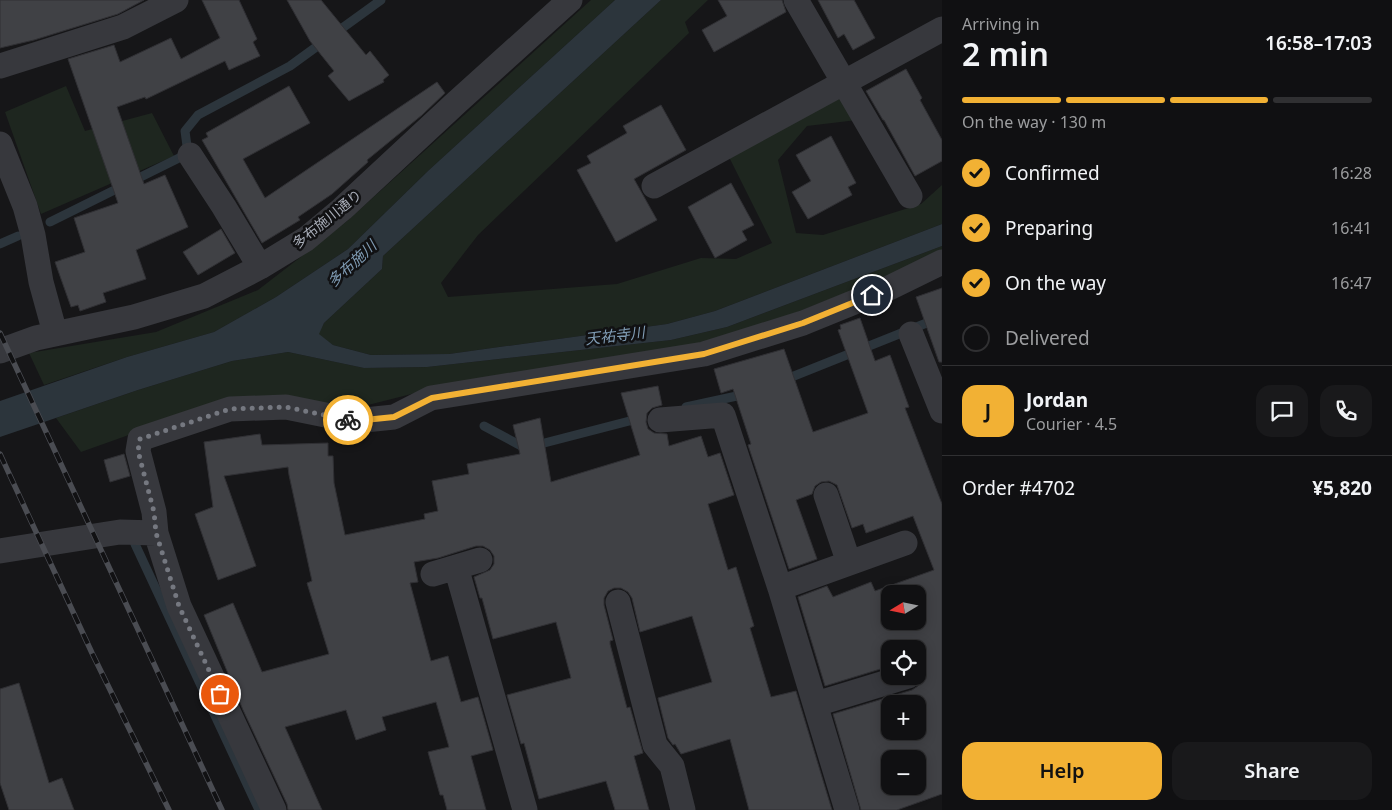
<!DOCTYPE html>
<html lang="en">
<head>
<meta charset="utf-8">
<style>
  body { margin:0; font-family:"Noto Sans","Noto Sans JP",sans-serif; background:#19191b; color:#f1f3f6; height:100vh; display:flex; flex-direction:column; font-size:19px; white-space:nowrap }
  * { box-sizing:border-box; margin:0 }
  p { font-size:16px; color:#9c9d9f }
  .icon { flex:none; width:28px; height:28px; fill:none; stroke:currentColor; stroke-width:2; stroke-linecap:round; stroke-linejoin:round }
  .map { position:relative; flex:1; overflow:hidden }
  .panel { display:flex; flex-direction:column; background:#101012; width:450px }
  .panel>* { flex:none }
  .needle { width:32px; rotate:260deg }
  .fabs { position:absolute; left:881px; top:585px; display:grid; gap:10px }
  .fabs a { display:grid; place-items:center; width:45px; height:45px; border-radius:10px; background:#101012; box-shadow:0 2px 12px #0003,0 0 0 1px #303032; font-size:25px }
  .pin { position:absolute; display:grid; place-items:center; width:42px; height:42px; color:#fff; margin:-21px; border:2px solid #fff; border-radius:50%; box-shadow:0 1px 5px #0007 }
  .courier { position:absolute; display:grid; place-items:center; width:50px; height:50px; margin:-25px; border:4px solid #f2b134; border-radius:50%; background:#fff; color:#222; box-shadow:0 1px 6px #0007 }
  .head em { font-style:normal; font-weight:600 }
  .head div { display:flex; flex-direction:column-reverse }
  .head { display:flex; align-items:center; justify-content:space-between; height:85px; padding:0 20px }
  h1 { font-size:32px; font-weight:600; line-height:38px }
  .bar { display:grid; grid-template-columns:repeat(4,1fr); gap:8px 5px; align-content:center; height:60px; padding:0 20px }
  .bar i { height:6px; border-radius:4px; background:#303032 }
  .bar .on { background:#f2b134 }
  .bar p { grid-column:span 4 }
  .line { display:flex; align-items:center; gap:12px; padding:0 20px; border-top:1px solid #303032 }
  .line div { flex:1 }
  .round { display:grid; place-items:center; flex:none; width:52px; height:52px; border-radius:15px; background:#19191b }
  ol { padding:0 20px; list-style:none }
  li { display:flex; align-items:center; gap:15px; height:55px }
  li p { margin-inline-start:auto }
  li .icon { padding:5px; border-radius:50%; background:#f2b134; color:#111; stroke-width:4 }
  li:last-child { color:#9c9d9f }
  li i { width:28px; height:28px; border:2px solid #303032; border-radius:50% }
  .cta { display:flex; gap:10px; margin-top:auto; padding:10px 20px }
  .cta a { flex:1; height:58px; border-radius:15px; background:#f2b134; color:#111; font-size:20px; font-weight:600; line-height:58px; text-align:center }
  .cta a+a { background:#19191b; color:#f1f3f6 }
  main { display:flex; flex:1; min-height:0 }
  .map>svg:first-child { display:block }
  .green { fill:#1e261f }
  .water { fill:#2c353c }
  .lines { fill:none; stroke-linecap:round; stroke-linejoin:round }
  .stream { stroke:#2c353c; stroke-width:9 }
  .building { fill:#404145; stroke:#303034; fill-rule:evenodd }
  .street { stroke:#37383d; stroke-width:25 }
  .rail-casing { stroke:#4a4c52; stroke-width:5.5 }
  .rail { stroke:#111113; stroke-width:4; stroke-dasharray:11; stroke-linecap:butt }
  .done { stroke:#757880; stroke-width:5; stroke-dasharray:0 9 }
  .route { stroke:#f2b134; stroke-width:6 }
  .labels { text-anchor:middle; stroke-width:5; stroke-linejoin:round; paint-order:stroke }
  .street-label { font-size:14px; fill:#a8adb8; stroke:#111113 }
  .water-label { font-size:15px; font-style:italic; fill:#7f9bb3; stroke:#111113 }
</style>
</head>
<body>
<main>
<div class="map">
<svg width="942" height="810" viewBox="0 0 942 810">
  <rect width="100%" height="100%" fill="#161618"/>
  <path class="green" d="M591,0H615L429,170L348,249L276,297L214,332L127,357L44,385L29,353L156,332L258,290L346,222Z
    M661,0H708L685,22L689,33L478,235L441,283L448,297L617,284L701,258L736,259L772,243L728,155L842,93L857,120L807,126L778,160L796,233L823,235L921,204L942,185V224L715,311L667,324L449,354L371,355L333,345L318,334L324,323L382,269L383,256Z
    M66,86L85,131L152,113L174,156L41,214L5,112Z
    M942,246V255L701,350L447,385L368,405L227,400L81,452L56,418L138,390L232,361L288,352L364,368L427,367L671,340L727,327Z"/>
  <path class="water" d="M615,0H661L383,256L382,269L324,323L319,334L333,345L371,355L449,354L667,324L715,311L942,224V246L727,327L671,340L427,367L364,368L288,352L232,361L138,390L0,437V401L127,357L214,332L276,297L348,249L429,170Z"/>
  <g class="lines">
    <path class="stream" d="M334,34L381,0
      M50,222L181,157L187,146L185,131L198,115L290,66L323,42
      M0,244L18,236
      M784,380L934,320
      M686,407L746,394
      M484,426L525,448L641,418
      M135,544L259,810"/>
  </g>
  <path class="building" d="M0,0H144L118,14L34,40L0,48Z
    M202,0H239L257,39L253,42L260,56L229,70L225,61L146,99L145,97L117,107L144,184L165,175L188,227L136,250L146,279L103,293L106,302L80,311L78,305L71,307L55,262L85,252L74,218L118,203L68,59L114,45L120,62L171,38L181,59L220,38Z
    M287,0H321L366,55L370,51L389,75L383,80L384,82L349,101L328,76L334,71L310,41Z
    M718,0H782L786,12L714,52L702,30L727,16Z
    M818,0H854L875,38L853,50L844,34L838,38Z
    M906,69L922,98L920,100L942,140V161L915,176L884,120H883L866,91Z
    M437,82L445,93L422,115L367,160L368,162L332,194L298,217L300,220L262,243L202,140L208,137L206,133L289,86L310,123L243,159L265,198Z
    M661,105L686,150L634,179L657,220L616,242L577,170L591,163L587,156L627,133L623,126Z
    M831,136L856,183L848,187L852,195L808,219L792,192L811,181L796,155Z
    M731,183L754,225L742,231L747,240L715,258L688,207Z
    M221,229L235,253L198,275L183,252Z
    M942,288V362H939L916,297Z
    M860,318L875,361L890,355L909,407L905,408L942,504V794L897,810H861L833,714L912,690L918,686L922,679V671L918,665V649H890V666L825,686L798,597L827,586L833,597L871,582L875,591L934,570L913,516L866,533L863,524L852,528L837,485L829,481L821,482L815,486L812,494L796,500L817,559L789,569L748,445L751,444L733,389L721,393L714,369L784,349L813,432L868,413L838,330L841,329L840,325ZM890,594H918V621H890ZM890,704H918V731H890ZM890,759H918V786H890Z
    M658,386L662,405L652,408L647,413L646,422L648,429L654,433L667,434L669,446L701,436L708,457L720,453L734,495L708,504L728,570L736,567L754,626L750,628L771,697L796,691L832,810H749L730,739L681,754L675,744L673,745L668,738L658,698L712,682L692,616L640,632L632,598L628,592L621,588H614L608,591L604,598V605L613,640L610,641V644L627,708L630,707L643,753L634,756L649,810H615L606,781L539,799L524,743L521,744L507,695L571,678L556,622L493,639L482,598H480L474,577L490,570L494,564V556L490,550L483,546H476L438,558L414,562L418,582L410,583L431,661L448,656L461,702L478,697L493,750L471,756L486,810H447L443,795H440L428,752L449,747L436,702L382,717L386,730L356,740L346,710L285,727L322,810H288L287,804L243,710L204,615L233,603L262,672L329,654L307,583L312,581L289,475L288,467L224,476L256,566L218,580L195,514L213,507L204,442L260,434L262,445L328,443V456H333L334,483L345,535L425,519L424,514L438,511L432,481L469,474L467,464L520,454L513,425L540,418L551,482L640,455L621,393Z
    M124,454L130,476L110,482L104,460Z
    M19,683L49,783L62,778L74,810H9L0,783V689Z"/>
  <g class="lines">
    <path class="street" d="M796,0L910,196
      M0,66L123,27L176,0
      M0,144L25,206L33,235L41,282L55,333
      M190,155L224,207L260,267
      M654,186L942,29
      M911,334L942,411
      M0,351L36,338L134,317L204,296L260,267L306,239L342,209L457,102L570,0
      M660,420L723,415L780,588L847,810
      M826,495L849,563
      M0,551L120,532L156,533
      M456,567L525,810
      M433,574L480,560
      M780,588L905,543
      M618,602L655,745L672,766L683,810
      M816,704L908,676
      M274,810L179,606L156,533L154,512L138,451L140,439L230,409L286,407L355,421L394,417L431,398L704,354L803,323L889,288L942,262"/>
    <g class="rail-casing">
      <path id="rail" d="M0,333L222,810
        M0,454L92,653L169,810"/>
    </g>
    <use href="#rail" class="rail"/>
  </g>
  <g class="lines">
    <path class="done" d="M220,694L179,606L156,533L154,512L138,451L140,439L230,409L286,407L348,420"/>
    <path class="route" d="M348,420L355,421L394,417L432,398L704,354L803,323L872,295"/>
  </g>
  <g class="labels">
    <g class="street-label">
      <text transform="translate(327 219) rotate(-39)" y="5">多布施川通り</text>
    </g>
    <g class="water-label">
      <text transform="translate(352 264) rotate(-43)" y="5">多布施川</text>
      <text transform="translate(615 336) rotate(-7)" y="5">天祐寺川</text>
    </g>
  </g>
</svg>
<div class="fabs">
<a><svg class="needle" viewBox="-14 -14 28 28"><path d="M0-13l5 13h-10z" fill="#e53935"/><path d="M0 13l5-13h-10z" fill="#9c9d9f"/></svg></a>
<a><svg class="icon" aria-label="locate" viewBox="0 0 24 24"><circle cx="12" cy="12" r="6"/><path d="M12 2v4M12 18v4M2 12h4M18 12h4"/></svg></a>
<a>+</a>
<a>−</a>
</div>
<div class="pin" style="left:220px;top:694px;background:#ea580c"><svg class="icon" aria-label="bag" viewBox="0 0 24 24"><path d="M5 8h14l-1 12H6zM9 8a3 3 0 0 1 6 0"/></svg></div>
<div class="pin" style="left:872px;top:295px;background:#1f2937"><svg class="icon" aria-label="home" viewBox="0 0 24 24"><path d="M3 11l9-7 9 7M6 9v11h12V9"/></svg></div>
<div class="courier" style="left:348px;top:420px"><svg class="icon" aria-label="bike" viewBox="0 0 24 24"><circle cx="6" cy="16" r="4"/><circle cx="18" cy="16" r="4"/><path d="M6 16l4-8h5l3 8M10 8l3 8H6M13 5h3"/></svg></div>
</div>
<section class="panel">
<div class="head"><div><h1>2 min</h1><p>Arriving in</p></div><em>16:58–17:03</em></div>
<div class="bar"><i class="on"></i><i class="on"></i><i class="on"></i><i></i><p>On the way · 130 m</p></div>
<ol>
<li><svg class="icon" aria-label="check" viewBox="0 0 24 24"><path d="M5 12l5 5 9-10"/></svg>Confirmed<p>16:28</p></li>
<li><svg class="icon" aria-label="check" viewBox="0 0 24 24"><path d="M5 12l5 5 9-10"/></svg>Preparing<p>16:41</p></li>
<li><svg class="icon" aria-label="check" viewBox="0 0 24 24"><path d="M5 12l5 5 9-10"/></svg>On the way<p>16:47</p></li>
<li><i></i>Delivered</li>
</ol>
<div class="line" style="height:90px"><b class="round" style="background:#f2b134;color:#111">J</b><div><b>Jordan</b><p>Courier · 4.5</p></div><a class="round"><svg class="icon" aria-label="chat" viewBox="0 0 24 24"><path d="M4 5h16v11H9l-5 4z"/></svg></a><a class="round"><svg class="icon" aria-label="phone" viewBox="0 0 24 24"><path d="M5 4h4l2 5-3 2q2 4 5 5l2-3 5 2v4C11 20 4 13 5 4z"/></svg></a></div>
<div class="line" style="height:65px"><div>Order #4702</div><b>¥5,820</b></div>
<div class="cta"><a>Help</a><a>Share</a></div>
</section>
</main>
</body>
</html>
